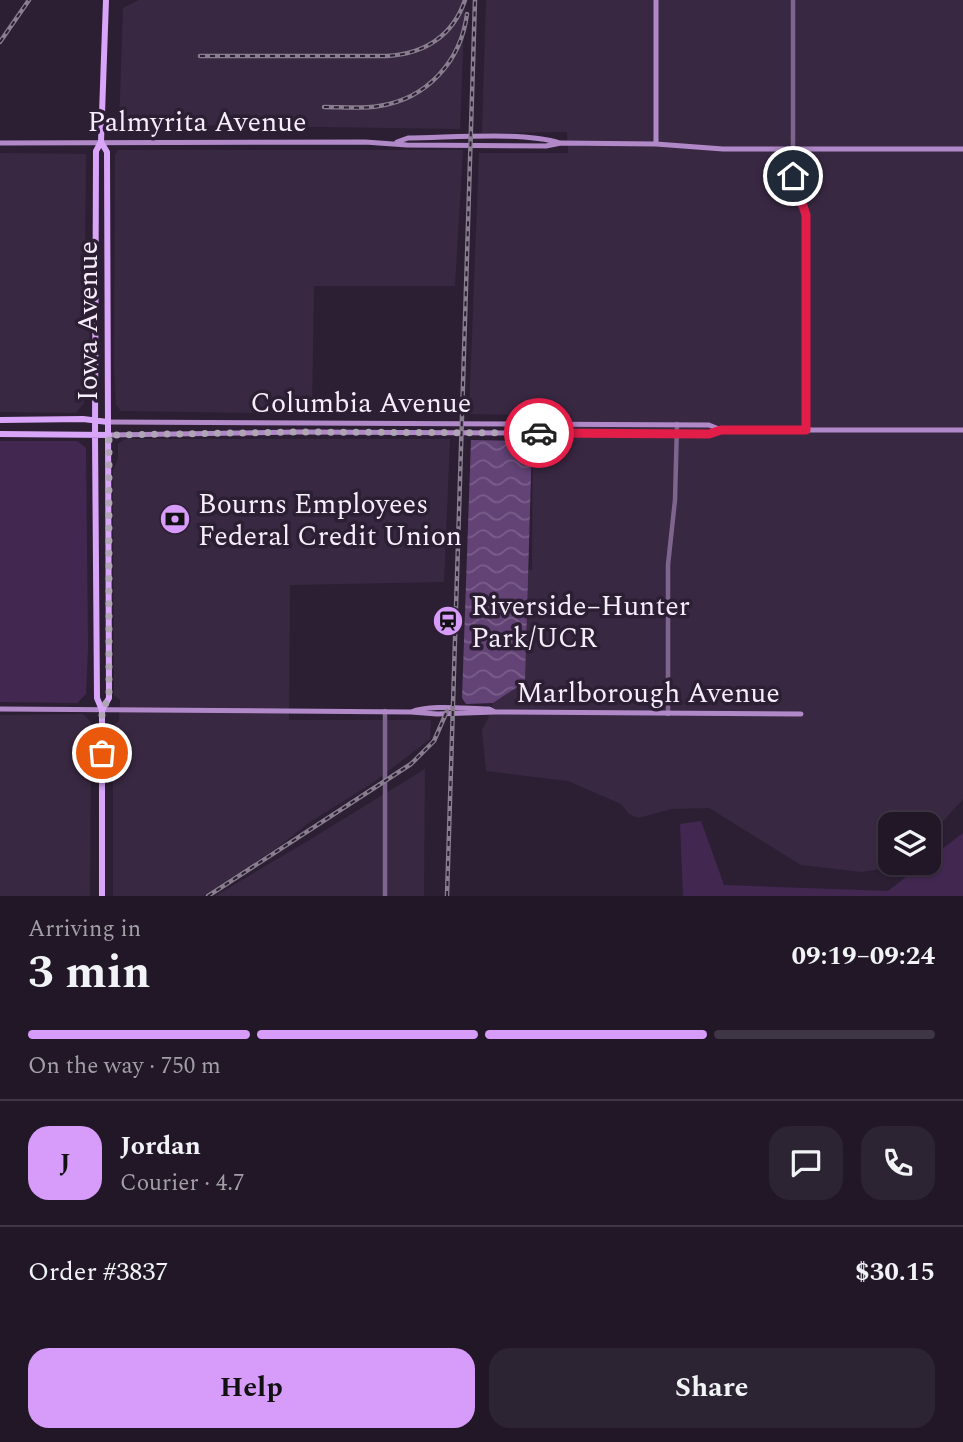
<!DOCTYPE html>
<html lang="en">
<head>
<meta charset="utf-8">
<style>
  body { margin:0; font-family:Spectral,serif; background:#2d2433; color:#f1f3f6; height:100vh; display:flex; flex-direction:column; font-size:26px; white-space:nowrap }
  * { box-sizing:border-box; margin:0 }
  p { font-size:23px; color:#a29fa7 }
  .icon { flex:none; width:38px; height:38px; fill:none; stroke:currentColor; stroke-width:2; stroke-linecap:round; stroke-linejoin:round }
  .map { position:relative; height:896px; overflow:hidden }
  .details { display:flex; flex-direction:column; background:#211727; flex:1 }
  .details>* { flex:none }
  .buttons { position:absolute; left:878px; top:812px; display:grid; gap:14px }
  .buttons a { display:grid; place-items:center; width:63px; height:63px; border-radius:14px; background:#211727; box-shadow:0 2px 5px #0004,0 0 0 2px #3e3644; font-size:35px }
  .pin { position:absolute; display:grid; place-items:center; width:60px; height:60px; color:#fff; margin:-30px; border:4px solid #fff; border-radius:50%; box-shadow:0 2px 7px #0007 }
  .courier { position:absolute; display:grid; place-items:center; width:70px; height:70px; margin:-35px; border:5px solid #e11d48; border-radius:50%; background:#fff; color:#222; box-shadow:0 2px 9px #0007 }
  .headline em { font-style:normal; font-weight:700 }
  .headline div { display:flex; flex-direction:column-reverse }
  .headline { display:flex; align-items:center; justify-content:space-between; height:119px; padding:0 28px }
  h1 { font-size:46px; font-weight:700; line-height:52px }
  .bar { display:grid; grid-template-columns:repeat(4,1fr); gap:10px 7px; align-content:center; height:84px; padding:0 28px }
  .bar i { height:9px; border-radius:5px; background:#3e3644 }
  .bar .current { background:#d79bf9 }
  .bar p { grid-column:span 4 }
  .line { display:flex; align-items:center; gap:18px; padding:0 28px; border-top:2px solid #3e3644 }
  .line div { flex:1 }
  .round { display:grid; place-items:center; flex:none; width:74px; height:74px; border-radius:21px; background:#2d2433 }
  .button { display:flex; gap:14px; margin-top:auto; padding:14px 28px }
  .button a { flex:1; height:80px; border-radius:21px; background:#d79bf9; color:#111; font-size:28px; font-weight:700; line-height:80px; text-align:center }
  .button a+a { background:#2d2433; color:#f1f3f6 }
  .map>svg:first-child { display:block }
  .built { fill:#392842 }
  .park { fill:#422850 }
  .water { fill:url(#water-waves) }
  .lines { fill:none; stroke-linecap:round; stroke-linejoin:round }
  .street { stroke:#7e658d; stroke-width:4.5 }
  .secondary { stroke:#b189c9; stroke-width:5 }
  .primary { stroke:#d9a5f8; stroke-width:6 }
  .rail-casing { stroke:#897e90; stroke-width:4.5 }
  .rail { stroke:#2c1f34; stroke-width:2; stroke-dasharray:5; stroke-linecap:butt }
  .done { stroke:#afa5b5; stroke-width:7; stroke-dasharray:0 12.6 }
  .route { stroke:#e11d48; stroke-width:9 }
  .labels { text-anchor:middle; stroke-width:7; stroke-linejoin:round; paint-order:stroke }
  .street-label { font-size:28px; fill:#f6edfb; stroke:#2c1f34 }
  .poi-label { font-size:28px; fill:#f6edfb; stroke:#2c1f34; text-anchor:start }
</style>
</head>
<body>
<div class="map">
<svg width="963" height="896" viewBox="0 0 963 896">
  <defs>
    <pattern id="water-waves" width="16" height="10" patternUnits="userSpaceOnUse" patternTransform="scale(1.75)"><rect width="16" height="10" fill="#634376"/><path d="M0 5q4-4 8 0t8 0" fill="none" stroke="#7a5e8a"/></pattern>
  </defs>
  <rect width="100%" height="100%" fill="#2c1f34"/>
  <path class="built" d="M139,0H465L460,129L119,124L123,8Z
    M486,0H963V799L929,837V824H891V863H907L905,865L862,872L801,865L709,808L672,809L638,818L629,814L621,804L568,781L486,771L482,730L488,719L493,703L525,682L526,571L532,570L533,415L469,414L479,153H568L567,132L482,133Z
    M118,150H463L455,286H314L312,414L121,411L116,405L114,368L115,155Z
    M0,153L86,154L85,255L90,257L89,349L85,359L84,403L76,413L0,412Z
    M125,439H450L444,582L290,585L289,720H431L430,739L374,782L310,822L278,847L203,896H113V726L119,721L120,700L114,695L113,471L118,458V444Z
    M83,714L91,722L90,896H0V715Z
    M425,769L424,896H215L306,842Z"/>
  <path class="park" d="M0,441H77L86,448L88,647L86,694L77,703L0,702Z
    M701,821L724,885L888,891L924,863H929V859L963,833V896H683L680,824Z"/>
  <path class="water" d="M471,440L532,441L525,682L493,703L466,704L462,698Z"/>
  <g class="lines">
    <path class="street" d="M793,0V176L804,207L806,224V430
      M668,714V565L675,500L677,424
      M385,896V711"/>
    <path class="secondary" d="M397,142L408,138C449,138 524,131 560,143
      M0,143L365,142L407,145L546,146L561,143L656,144L723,149H963
      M656,144V0
      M108,422L709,425L721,430
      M109,435L299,432L677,434H709L721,430H963
      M0,709L411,712L437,714L495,712L801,714
      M411,712C431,704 467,709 489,709L495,712"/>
    <path class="primary" d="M101,142L107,152L109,698L102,710
      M0,420L83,419L108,422
      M0,434L109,435
      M102,896V710L97,698L95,435L96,151L101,142L106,0"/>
    <g class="rail-casing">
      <path id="rail" d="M0,42L29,0
        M200,56H387C424,54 453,36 465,0
        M324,107C342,107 361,109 379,106C427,99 461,61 467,14
        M208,896L411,764L434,741L447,711
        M447,896L475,0"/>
    </g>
    <use href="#rail" class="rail"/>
  </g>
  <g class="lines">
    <path class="done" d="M102,753V710L109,698V435L299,432L539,433"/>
    <path class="route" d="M539,433L709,434L721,430H806V215L793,176"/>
  </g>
  <defs>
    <g id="bank-disc" transform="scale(1.575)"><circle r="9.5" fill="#d79bf9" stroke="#2c1f34"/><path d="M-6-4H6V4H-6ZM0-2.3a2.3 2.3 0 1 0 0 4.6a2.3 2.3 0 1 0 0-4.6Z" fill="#111"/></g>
    <g id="station-disc" transform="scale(1.575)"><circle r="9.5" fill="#d79bf9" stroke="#2c1f34"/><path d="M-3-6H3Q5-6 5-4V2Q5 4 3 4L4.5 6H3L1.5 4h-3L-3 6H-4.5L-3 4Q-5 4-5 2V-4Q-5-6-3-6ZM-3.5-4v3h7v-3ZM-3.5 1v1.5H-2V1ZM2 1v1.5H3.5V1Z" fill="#111"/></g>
  </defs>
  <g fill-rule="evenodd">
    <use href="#bank-disc" x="175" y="519"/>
    <use href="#station-disc" x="448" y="621"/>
  </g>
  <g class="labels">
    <g class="street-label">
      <text x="197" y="131">Palmyrita Avenue</text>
      <text transform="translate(87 321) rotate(-90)" y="10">Iowa Avenue</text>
      <text x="361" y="412">Columbia Avenue</text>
      <text x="648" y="702">Marlborough Avenue</text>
    </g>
    <g class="poi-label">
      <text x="198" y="513">Bourns Employees<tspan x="198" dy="32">Federal Credit Union</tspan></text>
      <text x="471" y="615">Riverside–Hunter<tspan x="471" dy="32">Park/UCR</tspan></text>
    </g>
  </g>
</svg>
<div class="buttons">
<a><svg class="icon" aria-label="layers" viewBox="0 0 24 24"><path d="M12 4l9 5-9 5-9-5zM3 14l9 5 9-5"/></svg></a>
</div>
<div class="pin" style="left:102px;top:753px;background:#ea580c"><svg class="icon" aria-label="bag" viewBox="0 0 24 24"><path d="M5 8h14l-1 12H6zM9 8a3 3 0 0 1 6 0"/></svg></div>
<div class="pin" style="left:793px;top:176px;background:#1f2937"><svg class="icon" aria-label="home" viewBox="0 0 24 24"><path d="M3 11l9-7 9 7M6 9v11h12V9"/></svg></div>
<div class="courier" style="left:539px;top:433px"><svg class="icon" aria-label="car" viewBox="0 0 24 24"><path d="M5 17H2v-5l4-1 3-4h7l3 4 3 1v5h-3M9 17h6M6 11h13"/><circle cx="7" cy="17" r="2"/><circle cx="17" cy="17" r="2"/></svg></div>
</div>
<section class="details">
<div class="headline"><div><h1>3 min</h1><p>Arriving in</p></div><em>09:19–09:24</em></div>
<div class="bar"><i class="current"></i><i class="current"></i><i class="current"></i><i></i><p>On the way · 750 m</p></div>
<div class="line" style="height:126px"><b class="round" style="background:#d79bf9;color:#111">J</b><div><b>Jordan</b><p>Courier · 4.7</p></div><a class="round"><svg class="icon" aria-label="chat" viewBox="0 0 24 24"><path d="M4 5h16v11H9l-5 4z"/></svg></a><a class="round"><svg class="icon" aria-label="phone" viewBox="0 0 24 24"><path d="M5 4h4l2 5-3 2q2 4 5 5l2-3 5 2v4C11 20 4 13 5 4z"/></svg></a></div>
<div class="line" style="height:91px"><div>Order #3837</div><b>$30.15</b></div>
<div class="button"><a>Help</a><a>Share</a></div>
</section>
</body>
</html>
